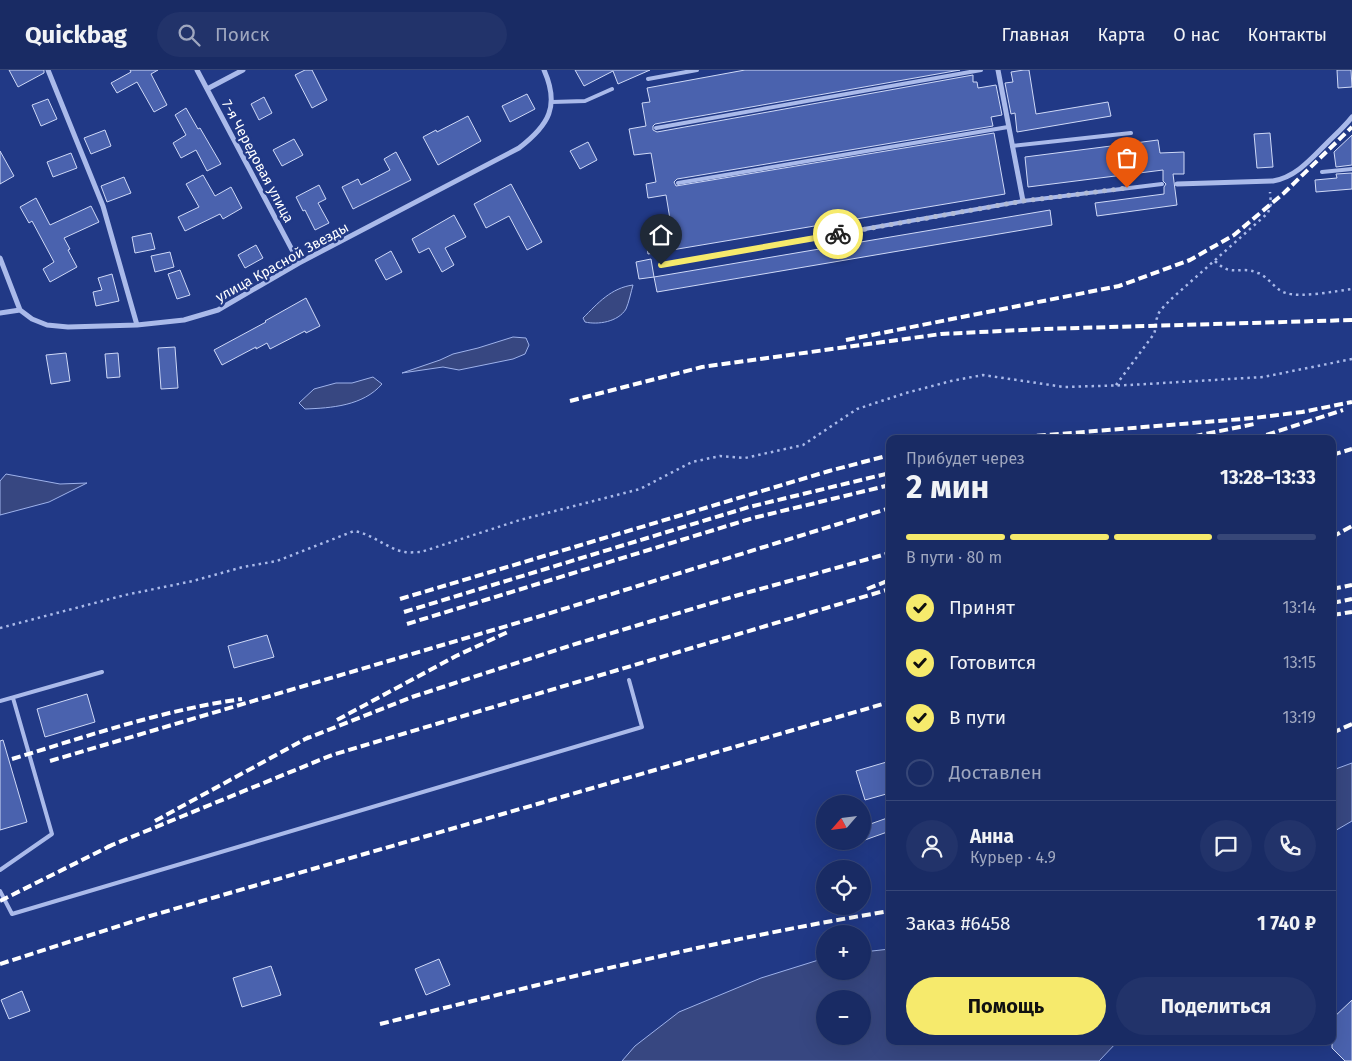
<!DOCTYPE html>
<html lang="ru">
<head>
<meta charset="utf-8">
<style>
  body { margin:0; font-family:"Fira Sans",sans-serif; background:#22336a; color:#f1f3f6; height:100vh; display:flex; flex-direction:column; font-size:19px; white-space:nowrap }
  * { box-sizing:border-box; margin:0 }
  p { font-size:16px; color:#9fa7bf }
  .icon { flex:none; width:28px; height:28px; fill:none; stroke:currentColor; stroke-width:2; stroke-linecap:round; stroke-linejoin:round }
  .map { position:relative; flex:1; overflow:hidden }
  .details { position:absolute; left:886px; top:365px; width:450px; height:610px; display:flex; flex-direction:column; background:#192b64; border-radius:10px; box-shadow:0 5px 20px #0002,0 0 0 1px #374778 }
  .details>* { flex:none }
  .needle { width:32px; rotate:242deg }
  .buttons { position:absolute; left:816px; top:725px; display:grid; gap:10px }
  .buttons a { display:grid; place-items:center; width:55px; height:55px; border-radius:50%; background:#192b64; box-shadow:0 5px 20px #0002,0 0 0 1px #374778; font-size:25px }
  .pin { position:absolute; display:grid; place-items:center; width:42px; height:42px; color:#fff; margin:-51px -21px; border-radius:50% 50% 50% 0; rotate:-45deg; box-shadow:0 0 5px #0007 }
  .pin .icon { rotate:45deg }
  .courier { position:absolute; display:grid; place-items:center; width:50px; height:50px; margin:-25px; border:4px solid #f6ea6c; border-radius:50%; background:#fff; color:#222; box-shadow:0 1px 6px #0007 }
  .head em { font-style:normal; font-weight:700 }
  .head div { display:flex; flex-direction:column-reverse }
  .head { display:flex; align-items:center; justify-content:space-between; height:85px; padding:0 20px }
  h1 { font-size:32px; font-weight:700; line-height:38px }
  .bar { display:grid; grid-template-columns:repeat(4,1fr); gap:8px 5px; align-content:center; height:60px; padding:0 20px }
  .bar i { height:6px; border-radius:4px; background:#374778 }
  .bar .current { background:#f6ea6c }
  .bar p { grid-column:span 4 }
  .line { display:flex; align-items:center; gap:12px; padding:0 20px; border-top:1px solid #374778 }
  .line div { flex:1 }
  .round { display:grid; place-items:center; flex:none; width:52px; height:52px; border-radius:26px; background:#22336a }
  ol { padding:0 20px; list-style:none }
  li { display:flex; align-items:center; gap:15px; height:55px }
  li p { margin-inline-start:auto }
  li .icon { padding:5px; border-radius:50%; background:#f6ea6c; color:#111; stroke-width:4 }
  li:last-child { color:#9fa7bf }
  li i { width:28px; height:28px; border:2px solid #374778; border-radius:50% }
  .primary-button { display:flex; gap:10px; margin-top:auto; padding:10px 20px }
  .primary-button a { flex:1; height:58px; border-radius:30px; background:#f6ea6c; color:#111; font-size:20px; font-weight:700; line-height:58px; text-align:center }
  .primary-button a+a { background:#22336a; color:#f1f3f6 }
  header { display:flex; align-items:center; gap:30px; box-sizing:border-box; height:70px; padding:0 25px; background:#192b64; border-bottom:1px solid #374778 }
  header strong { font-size:24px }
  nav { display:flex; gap:28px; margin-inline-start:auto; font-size:18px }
  .search { width:350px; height:45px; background:#22336a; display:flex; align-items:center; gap:12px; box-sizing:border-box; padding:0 18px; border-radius:28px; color:#9fa7bf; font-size:19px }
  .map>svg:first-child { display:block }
  .water { fill:#374781; stroke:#9eb2eb; fill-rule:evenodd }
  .building { fill:#4a62ae; stroke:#cfd9f7 }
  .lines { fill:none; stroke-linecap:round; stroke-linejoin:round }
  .path { stroke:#aabaea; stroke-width:2.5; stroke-dasharray:2.5 4; stroke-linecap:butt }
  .lane { stroke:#aabaea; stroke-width:4 }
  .street { stroke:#aabaea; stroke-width:5 }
  .rail { stroke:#fff; stroke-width:4; stroke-dasharray:9 4; stroke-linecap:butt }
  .done { stroke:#b1bad5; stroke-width:5; stroke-dasharray:0 9 }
  .route { stroke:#f6ea6c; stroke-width:6 }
  .labels { text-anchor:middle; stroke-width:5; stroke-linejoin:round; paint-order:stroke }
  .street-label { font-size:14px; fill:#fff; stroke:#213986 }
</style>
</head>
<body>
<header>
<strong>Quickbag</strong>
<div class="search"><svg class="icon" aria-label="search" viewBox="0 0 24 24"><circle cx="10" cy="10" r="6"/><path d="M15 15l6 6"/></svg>Поиск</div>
<nav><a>Главная</a><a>Карта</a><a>О нас</a><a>Контакты</a></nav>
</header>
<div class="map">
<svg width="1352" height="991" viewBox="0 0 1352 991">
  <rect width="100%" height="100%" fill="#213986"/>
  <path class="water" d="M633,215C631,222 629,232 626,239C618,252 598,255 585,252L583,248C598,233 611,218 633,215Z
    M513,267L526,268L529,275L525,284L513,289L459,300L443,297L402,303L440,290L453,284L478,278Z
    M373,307L382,314C363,336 331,338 305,339L299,333L314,319L336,313H352Z
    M6,404L60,414L87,413L49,432L0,445V411Z
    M1352,693V751L1333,762V700Z
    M890,879V971H1118L1099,991H622L635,976L679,942L761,908L825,888V901H862L863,882ZM825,929H862V966H825Z"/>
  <path class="building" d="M9,0H44V3L18,17Z
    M130,0H158L151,4L167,35L154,42L137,12L117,23L111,13L131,2Z
    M305,0H312L327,30L312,38L295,5Z
    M575,0H650L618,14L613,1L584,16Z
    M745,0H960L655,54L653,56V60L657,62L973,5V12H977L978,18L996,15L1002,45L991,47L993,56L677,109L674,112L676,116L994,63L1005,124L648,184L645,165L672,161L666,125L648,128L646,114L656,112L651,83L634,85L629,59L646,56L642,33L650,32L647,18Z
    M1024,0H1029L1036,44L1108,32L1111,46L1017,62L1015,43L1011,44L1005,13L1013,12L1011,2Z
    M1337,0H1351L1352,17L1338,18Z
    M527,24L535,39L510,52L502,36Z
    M264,27L272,43L259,50L251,34Z
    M48,29L57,49L41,56L32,35Z
    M186,38L198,59L200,58L221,94L207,101L196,80L181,88L173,73L186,65L175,45Z
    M468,46L481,71L438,95L423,67L436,60L437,62Z
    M105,60L111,76L91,84L84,68Z
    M1270,63L1273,97L1257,98L1254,64Z
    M1352,65V95L1336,97L1334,82Z
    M294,69L303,85L282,96L273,80Z
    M1158,70L1160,83L1184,82V104H1173L1177,135L1097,146L1095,133L1164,124V117L1166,114L1163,111V100L1028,117L1025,87Z
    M588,72L597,90L580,99L570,81Z
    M0,81L14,106L0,114Z
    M396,82L411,110L353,139L342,117L358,109L361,115L390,100L384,89Z
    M71,83L77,98L53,107L47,92Z
    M1352,103V119L1316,122L1315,110L1337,108L1336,104Z
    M203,105L215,126L231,117L242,138L223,149L220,144L185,161L178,147L199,137L186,114Z
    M124,107L131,123L107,132L101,116Z
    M511,114L542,172L527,180L509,146L486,158L474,134Z
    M319,115L326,129L318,133L329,153L315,160L305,140L303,141L296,127Z
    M36,128L50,155L91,136L99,152L64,168L70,179L68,180L77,197L50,212L43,199L54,192L32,151L29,153L20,137Z
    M1050,140L1052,155L657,222L654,207Z
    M454,145L466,167L445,178L454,195L442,202L429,178L419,183L412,169Z
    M151,163L155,179L135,183L132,167Z
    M256,175L263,188L245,198L238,185Z
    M391,181L402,202L386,210L375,190Z
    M170,182L174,197L155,202L151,186Z
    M651,189L654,207L639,209L636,192Z
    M180,200L190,225L177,229L168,204Z
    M112,204L119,231L96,236L93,222L102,220L98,208Z
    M306,228L320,256L306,263L305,261L270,279L267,273L256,279V277L222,295L214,280L266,252L265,251Z
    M175,277L178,318L161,319L158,278Z
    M66,283L70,311L51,314L46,285Z
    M118,283L120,307L107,308L105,284Z
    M267,565L274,587L234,598L228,576Z
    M87,624L95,652L45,667L37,639Z
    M3,670L27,752L0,760V671Z
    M890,691V723L865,730L856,701Z
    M890,747V761L862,771V757Z
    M439,889L450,915L426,925L415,899Z
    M271,896L281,925L242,937L233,908Z
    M22,921L30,941L9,949L1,930Z
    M1352,930V991H1345L1332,978V949Z"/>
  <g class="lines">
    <path class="path" d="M1215,191C1232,208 1240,195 1258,203C1269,207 1275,220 1286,223C1301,228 1336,221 1352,219
      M1116,315L1154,264C1156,259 1155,253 1157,248C1158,241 1165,236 1169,231L1268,143L1271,134L1270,122
      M0,558L125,525L193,511L243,497L277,491L354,461C373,464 387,479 405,482C410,483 416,482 421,482L520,450L640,419L692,392L720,386L745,388L803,375L857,339L906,323L951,311L983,305L1064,317L1130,315L1263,307L1352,289"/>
    <path class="lane" d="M648,9L697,0
      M552,32L585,31L612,19
      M656,58L981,0
      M1012,76L1131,63
      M1322,102L1352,99
      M678,113L1008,57
      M661,195L1023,131L1162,114
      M0,631L102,602
      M0,800L52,764L13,628
      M0,821L12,844L642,657L629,610"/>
    <path class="street" d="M48,0L103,136L137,255
      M197,0L299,193
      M998,0L1023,131
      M207,19L243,0
      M1177,114L1273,111C1296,107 1311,89 1327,73C1335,65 1344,57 1352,47
      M0,188L20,240
      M0,243L20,240L32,249L47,255L68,257L137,255L184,250L218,240L299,193L519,78C549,55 560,36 544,0"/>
    <path class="rail" d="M846,270L1119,216L1190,190L1234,165L1284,123L1352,57
      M570,331L702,297L941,264L1041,259L1352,250
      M998,369L1254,348L1302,342L1352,332
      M1181,369L1254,354
      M1254,369L1343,340
      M1332,385L1352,379
      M1332,467L1352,456
      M867,519L890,510
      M1332,519L1352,515
      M400,529L829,401L890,385
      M1332,533L1352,529
      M404,542L749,437L890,403
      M1332,545L1352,542
      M407,554L753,448L890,415
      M337,650L456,586L510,561
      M1332,663L1352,654
      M303,670L412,627L572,575L735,526L890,483
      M12,689C88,666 163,640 242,629
      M50,691L544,545L890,438
      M155,751L309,667
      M107,777L332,685L890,519
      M0,831L114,774
      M0,894L150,846L890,632
      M380,954C549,912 718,869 890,841"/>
  </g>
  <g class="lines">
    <path class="done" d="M838,164L1023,131L1127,118"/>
    <path class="route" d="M661,195L838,164"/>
  </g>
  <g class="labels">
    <g class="street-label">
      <text transform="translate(258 91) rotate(62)" y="5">7-я Чередовая улица</text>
      <text transform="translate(282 192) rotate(-29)" y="5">улица Красной Звезды</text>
    </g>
  </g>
</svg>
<div class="buttons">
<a><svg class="needle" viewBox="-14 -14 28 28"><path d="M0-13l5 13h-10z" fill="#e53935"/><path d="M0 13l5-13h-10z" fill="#9fa7bf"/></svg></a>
<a><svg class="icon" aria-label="locate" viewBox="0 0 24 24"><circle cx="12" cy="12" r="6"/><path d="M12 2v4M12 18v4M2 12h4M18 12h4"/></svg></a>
<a>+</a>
<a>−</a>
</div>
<div class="pin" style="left:1127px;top:118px;background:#ea580c"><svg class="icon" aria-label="bag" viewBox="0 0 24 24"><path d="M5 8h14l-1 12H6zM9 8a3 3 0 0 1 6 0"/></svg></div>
<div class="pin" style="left:661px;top:195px;background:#1f2937"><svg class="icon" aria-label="home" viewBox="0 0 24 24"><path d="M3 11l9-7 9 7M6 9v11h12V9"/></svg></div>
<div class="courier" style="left:838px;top:164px"><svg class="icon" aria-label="bike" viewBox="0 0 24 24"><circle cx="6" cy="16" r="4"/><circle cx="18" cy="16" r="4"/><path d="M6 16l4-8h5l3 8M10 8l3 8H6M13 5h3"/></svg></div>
<section class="details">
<div class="head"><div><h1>2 мин</h1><p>Прибудет через</p></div><em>13:28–13:33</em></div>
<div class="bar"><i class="current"></i><i class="current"></i><i class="current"></i><i></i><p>В пути · 80 m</p></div>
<ol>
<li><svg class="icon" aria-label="check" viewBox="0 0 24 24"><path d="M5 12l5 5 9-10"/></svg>Принят<p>13:14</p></li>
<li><svg class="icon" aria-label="check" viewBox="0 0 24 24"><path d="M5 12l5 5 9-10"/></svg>Готовится<p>13:15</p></li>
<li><svg class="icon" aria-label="check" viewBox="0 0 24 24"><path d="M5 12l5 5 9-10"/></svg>В пути<p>13:19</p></li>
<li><i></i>Доставлен</li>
</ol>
<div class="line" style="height:90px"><a class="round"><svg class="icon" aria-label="person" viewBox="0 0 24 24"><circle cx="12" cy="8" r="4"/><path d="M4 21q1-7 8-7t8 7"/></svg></a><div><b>Анна</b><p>Курьер · 4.9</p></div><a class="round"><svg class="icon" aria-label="chat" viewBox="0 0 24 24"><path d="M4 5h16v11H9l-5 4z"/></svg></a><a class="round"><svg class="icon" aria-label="phone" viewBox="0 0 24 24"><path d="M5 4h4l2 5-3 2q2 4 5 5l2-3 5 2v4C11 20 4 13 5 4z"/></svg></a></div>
<div class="line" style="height:65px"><div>Заказ #6458</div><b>1 740 ₽</b></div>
<div class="primary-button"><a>Помощь</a><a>Поделиться</a></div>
</section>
</div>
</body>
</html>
